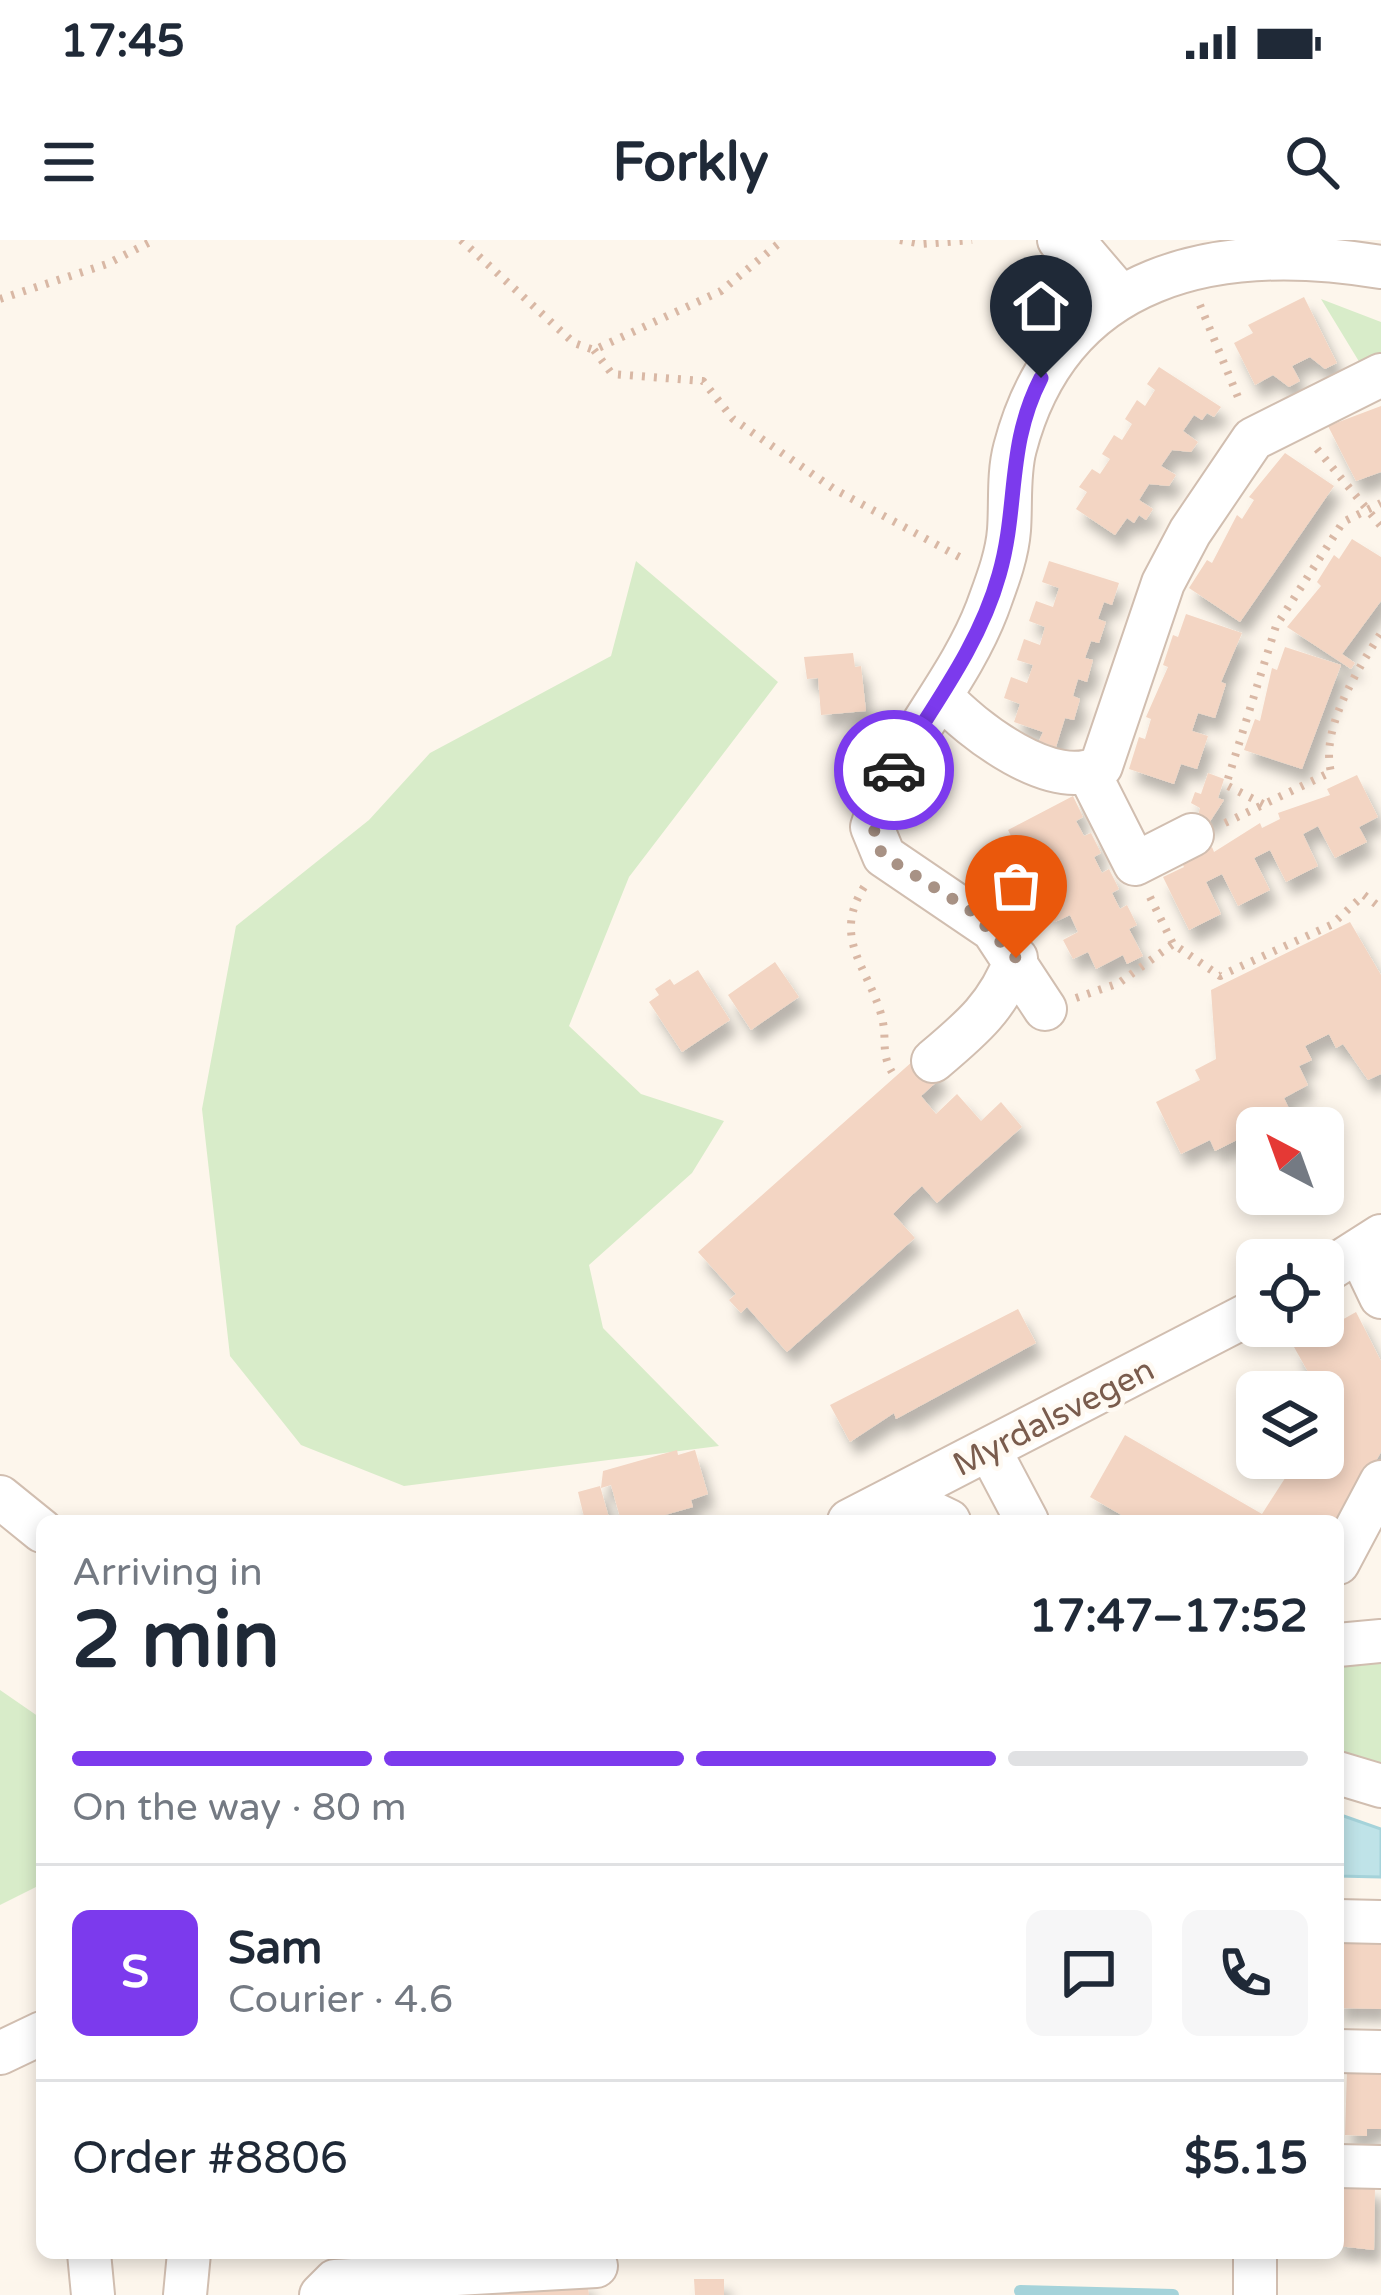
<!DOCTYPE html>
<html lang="en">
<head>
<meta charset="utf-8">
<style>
  body { margin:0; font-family:"Varela Round",sans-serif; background:#f6f6f7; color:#1f2937; height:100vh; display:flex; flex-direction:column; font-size:45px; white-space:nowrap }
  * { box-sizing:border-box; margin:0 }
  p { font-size:39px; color:#747a83 }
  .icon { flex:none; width:66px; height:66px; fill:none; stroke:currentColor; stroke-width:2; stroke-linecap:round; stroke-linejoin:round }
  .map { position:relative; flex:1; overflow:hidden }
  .sheet { position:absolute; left:36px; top:1275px; width:1308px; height:744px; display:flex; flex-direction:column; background:#fff; border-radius:18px; box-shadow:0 6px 18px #0003 }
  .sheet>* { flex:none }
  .needle { width:78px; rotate:319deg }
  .controls { position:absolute; left:1236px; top:867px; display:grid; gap:24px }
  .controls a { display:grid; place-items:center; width:108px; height:108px; border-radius:18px; background:#fff; box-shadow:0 6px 18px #0003; font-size:60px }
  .pin { position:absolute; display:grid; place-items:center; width:102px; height:102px; color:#fff; margin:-123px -51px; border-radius:50% 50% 50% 0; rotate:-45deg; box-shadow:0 0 12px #0007 }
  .pin .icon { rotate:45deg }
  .courier { position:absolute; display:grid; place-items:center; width:120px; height:120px; margin:-60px; border:9px solid #7c3aed; border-radius:50%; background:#fff; color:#222; box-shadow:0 3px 15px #0007 }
  .summary em { font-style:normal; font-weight:700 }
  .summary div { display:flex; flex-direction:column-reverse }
  .summary { display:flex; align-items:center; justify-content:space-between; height:204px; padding:0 36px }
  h1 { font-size:78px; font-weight:700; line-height:90px }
  .bar { display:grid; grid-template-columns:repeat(4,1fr); gap:18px 12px; align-content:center; height:144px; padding:0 36px }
  .bar i { height:15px; border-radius:9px; background:#e0e1e3 }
  .bar .active { background:#7c3aed }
  .bar p { grid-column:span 4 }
  .line { display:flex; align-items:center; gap:30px; padding:0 36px; border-top:3px solid #e0e1e3 }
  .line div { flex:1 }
  .round { display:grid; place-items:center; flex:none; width:126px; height:126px; border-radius:18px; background:#f6f6f7 }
  .status { display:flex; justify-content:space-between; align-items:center; height:84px; padding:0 60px; background:#fff; direction:ltr }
  .status svg { height:33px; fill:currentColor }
  header { display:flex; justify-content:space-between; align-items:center; height:156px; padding:0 36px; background:#fff; font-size:54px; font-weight:700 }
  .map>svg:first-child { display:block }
  .green { fill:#d8ecc9 }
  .water { fill:#bfe3e8; stroke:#a5d3da; stroke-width:3 }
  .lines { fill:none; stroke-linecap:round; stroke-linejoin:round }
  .stream { stroke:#a5d3da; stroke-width:12 }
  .building { fill:#f3d5c3; filter:url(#shadow) }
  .minor-casing { stroke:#d1beb0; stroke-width:46 }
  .path { stroke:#d9b8a5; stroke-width:8; stroke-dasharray:3 9; stroke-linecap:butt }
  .minor { stroke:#fff; stroke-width:42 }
  .done { stroke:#a89285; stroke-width:12; stroke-dasharray:0 21.6 }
  .route { stroke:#7c3aed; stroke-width:15 }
  .labels { text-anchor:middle; stroke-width:9; stroke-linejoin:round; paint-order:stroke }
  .street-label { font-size:33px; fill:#7a5c4d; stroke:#fffaf3 }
</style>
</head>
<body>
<div class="status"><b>17:45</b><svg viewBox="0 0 49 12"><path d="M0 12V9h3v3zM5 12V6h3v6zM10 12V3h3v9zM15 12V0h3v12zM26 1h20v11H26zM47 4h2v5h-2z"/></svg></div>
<header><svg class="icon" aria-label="menu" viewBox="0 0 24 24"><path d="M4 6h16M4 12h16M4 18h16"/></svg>Forkly<svg class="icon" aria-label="search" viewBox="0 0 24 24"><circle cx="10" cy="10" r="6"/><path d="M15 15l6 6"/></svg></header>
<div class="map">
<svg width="1381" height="2055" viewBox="0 0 1381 2055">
  <defs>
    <filter id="shadow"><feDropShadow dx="7" dy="13" stdDeviation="6" flood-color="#0004"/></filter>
  </defs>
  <rect width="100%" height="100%" fill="#fdf6ec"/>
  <path class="green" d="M1321,59L1381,82V126L1366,133Z
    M636,321L778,442L629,637L569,786L641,854L724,881L692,933L589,1025L603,1088L719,1206L404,1246L301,1205L230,1116L202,869L236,686L369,580L430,513L611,416Z
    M1381,1417V1527L1338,1511V1420Z
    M0,1450L42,1479V1644L0,1665Z"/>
  <path class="water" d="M1338,1574L1381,1589V1637L1338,1636Z"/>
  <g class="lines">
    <path class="stream" d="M1020,2051L1173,2055"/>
  </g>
  <path class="building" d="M1304,57L1337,123L1325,129L1310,117L1292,126L1300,141L1289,147L1273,135L1255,145L1234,103L1253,93L1248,85Z
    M1159,127L1221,167L1214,177L1207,173L1202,180L1194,175L1183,191L1198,202L1191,212L1172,210L1161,226L1176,235L1169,246L1149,244L1139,260L1153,269L1146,280L1139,275L1134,283L1127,278L1115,295L1076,269L1087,252L1079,247L1092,229L1100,234L1110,219L1102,214L1114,195L1122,200L1132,184L1125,179L1137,160L1145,166L1155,150L1147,144Z
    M1381,166V232L1356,241L1328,186Z
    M1285,213L1334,246L1240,382L1189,348L1207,320L1212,323L1237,275L1242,279L1254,260L1249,257Z
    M1352,299L1381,317V361L1342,414L1355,423L1351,429L1287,387L1321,346L1317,342L1334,315L1339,319Z
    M1049,321L1119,343L1112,365L1104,362L1098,379L1106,382L1099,403L1091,401L1085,418L1093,420L1087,442L1078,439L1073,456L1080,459L1074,480L1065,478L1056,507L1039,501L1043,492L1014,482L1020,464L1004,458L1011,437L1027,443L1033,425L1017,420L1024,399L1040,405L1045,387L1029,381L1036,361L1053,367L1059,348L1042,342Z
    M1186,374L1242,393L1221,442L1226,444L1215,478L1198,473L1192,491L1208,496L1197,529L1181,524L1174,544L1129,529L1139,497L1145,499L1151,479L1146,477L1168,427L1163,425L1173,395L1178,397Z
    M1285,407L1341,425L1302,529L1244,510L1255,479L1260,481L1272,428L1277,430Z
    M853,413L855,427L861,426L866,471L821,475L818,438L807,439L804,417Z
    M1208,533L1224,539L1218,558L1224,560L1209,583L1197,579L1200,568L1191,563L1195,552L1201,554Z
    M1357,535L1378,577L1359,587L1367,602L1335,618L1318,586L1303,594L1318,626L1286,642L1270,610L1254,618L1270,650L1238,666L1222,634L1206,642L1221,674L1189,690L1163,637L1184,627L1181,621L1212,607L1214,612L1260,583L1262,588L1280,579L1278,573L1330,555L1327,549Z
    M1073,556L1083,577L1076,581L1084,596L1091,593L1101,613L1094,617L1102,633L1109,629L1119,649L1112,653L1120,669L1127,665L1137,685L1129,689L1143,716L1127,724L1123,715L1096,729L1088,712L1073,719L1063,700L1078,692L1070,675L1055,682L1045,663L1060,656L1052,638L1037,646L1027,627L1042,619L1033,602L1018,610L1008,590Z
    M1350,682L1381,735V834L1368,840L1343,804L1336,808L1329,794L1305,806L1312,820L1299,826L1308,845L1284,858L1291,873L1261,888L1255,880L1243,886L1247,895L1215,911L1210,900L1181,914L1156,862L1200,840L1195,830L1216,819L1211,750Z
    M775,722L799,757L751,790L728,755Z
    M698,730L730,780L682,812L649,762L659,755L655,749L670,739L674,745Z
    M922,813L941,838L921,856L936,874L957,854L981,881L1001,862L1022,887L937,963L922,946L912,955L893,974L915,998L787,1112L747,1067L741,1073L729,1060L736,1054L698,1012Z
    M1018,1069L1036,1103L896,1179L894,1173L850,1202L830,1165Z
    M1356,1072L1381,1121V1212L1338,1288V1281H1132L1090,1257L1125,1195L1262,1274L1298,1218H1323V1179L1329,1169L1294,1107Z
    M677,1210L678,1215L695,1210L708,1254L691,1260L693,1267L644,1281H621L611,1245L601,1248L603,1231Z
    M600,1246L610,1281H585L578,1252Z
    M1338,1695L1381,1696V1769L1338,1768Z
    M1347,1830L1381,1831V1889H1367V1896L1345,1895Z
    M1338,1942L1375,1946L1374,2010L1338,2006Z
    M694,2039H724V2055H695Z
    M587,2040L589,2055H484V2045Z"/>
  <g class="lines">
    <g class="minor-casing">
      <path id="minor" d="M1059,0L1076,4L1117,52
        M941,456C971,489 1054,554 1101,526L1163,343L1190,292L1253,199L1381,135
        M1089,533L1135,624L1192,595
        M1045,769L993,690L884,616L872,587C895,507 957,447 987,369C996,344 1007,317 1009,290C1011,263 1008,234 1015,208C1061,32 1217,0 1381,27
        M933,821C971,789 999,766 1016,718
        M1359,1011L1381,1057
        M1323,1033L1381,996
        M989,1209L1027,1281
        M897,1256L949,1281
        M0,1257L42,1291
        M849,1281L1257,1070
        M1338,1323L1381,1242
        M1338,1405L1381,1401
        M1338,1533L1381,1546
        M1338,1681L1381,1682
        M1338,1811L1381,1812
        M0,1813L42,1793
        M1338,1926L1381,1927
        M89,2013L93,2055
        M1255,2013V2055
        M185,2055L189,2013
        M321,2055L335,2041L596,2026"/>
    </g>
    <path class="path" d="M461,0L574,103L594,110L721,51L783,0
      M900,0L922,4L972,0
      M0,59L107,24L154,0
      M1200,65L1240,162
      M594,110L612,134L703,141L733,179L834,249L965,320
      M1317,209L1381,286
      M1263,564L1226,545L1276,386L1343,282L1381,263
      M1225,583L1331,532C1320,488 1358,429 1381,393
      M864,647C832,698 867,726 881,774C889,801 878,814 896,838
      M1150,657L1173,704L1220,736L1331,685L1364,655L1381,668
      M1076,758L1119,743L1173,704"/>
    <use href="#minor" class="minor"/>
  </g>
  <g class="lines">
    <path class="done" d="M894,530C878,557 864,589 884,616L969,669L1016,718"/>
    <path class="route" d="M894,530C932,467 979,407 999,335C1019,266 1006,206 1041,138"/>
  </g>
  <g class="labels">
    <g class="street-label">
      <text transform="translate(1053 1176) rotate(-27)" y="12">Myrdalsvegen</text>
    </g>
  </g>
</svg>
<div class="controls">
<a><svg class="needle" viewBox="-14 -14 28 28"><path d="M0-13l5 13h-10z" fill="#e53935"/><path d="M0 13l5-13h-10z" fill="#747a83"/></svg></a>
<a><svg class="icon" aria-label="locate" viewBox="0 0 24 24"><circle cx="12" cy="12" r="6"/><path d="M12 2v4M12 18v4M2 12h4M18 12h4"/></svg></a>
<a><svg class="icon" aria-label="layers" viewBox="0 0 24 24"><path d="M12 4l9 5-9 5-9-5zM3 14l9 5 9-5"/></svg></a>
</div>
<div class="pin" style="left:1016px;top:718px;background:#ea580c"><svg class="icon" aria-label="bag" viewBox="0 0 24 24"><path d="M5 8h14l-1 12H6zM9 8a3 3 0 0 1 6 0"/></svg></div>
<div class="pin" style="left:1041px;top:138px;background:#1f2937"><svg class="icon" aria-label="home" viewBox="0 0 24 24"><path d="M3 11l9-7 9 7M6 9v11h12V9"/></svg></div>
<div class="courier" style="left:894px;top:530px"><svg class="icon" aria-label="car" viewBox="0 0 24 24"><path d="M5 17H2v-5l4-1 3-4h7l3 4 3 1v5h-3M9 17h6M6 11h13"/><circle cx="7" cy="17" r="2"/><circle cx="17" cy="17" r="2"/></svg></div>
<section class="sheet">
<div class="summary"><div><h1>2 min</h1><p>Arriving in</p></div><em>17:47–17:52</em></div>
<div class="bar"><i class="active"></i><i class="active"></i><i class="active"></i><i></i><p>On the way · 80 m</p></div>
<div class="line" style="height:216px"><b class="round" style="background:#7c3aed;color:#fff">S</b><div><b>Sam</b><p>Courier · 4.6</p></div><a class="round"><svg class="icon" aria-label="chat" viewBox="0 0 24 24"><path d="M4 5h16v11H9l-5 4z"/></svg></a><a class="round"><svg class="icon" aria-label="phone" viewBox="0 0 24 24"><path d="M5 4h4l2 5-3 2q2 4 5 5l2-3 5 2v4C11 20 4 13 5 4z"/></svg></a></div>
<div class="line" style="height:156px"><div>Order #8806</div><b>$5.15</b></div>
</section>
</div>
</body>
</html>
